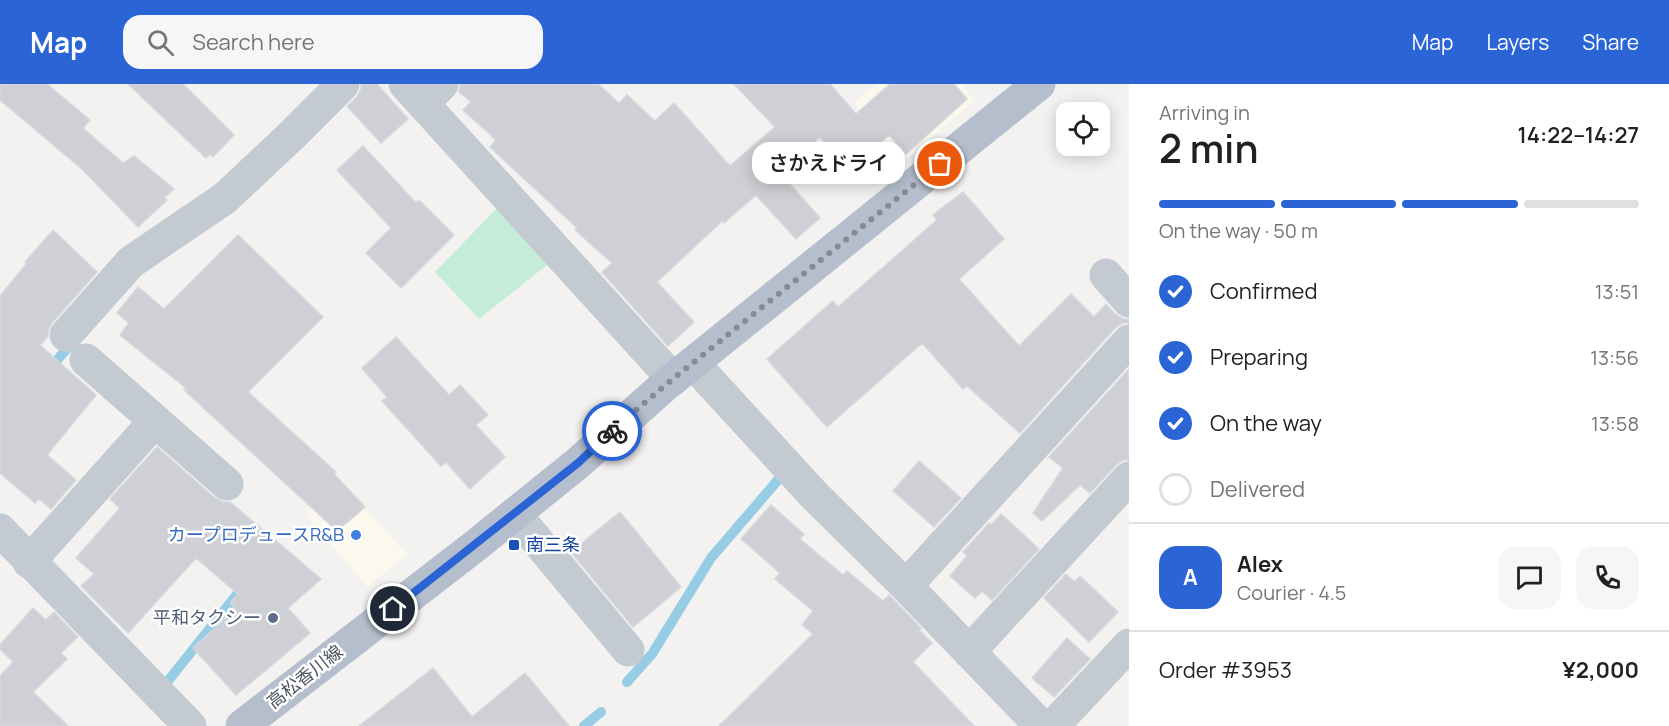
<!DOCTYPE html>
<html lang="en">
<head>
<meta charset="utf-8">
<style>
  body { margin:0; font-family:Manrope,"Noto Sans JP",sans-serif; background:#f6f6f6; color:#202124; height:100vh; display:flex; flex-direction:column; font-size:22px; white-space:nowrap }
  * { box-sizing:border-box; margin:0 }
  p { font-size:20px; color:#757577 }
  .icon { flex:none; width:33px; height:33px; fill:none; stroke:currentColor; stroke-width:2; stroke-linecap:round; stroke-linejoin:round }
  .map { position:relative; flex:1; overflow:hidden }
  .panel { display:flex; flex-direction:column; background:#fff; width:540px }
  .panel>* { flex:none }
  .buttons { position:absolute; left:1056px; top:18px; display:grid; gap:12px }
  .buttons a { display:grid; place-items:center; width:54px; height:54px; border-radius:12px; background:#fff; box-shadow:0 3px 15px #0003; font-size:30px }
  .pin { position:absolute; display:grid; place-items:center; width:51px; height:51px; color:#fff; margin:-26px; border:3px solid #fff; border-radius:50%; box-shadow:0 2px 6px #0007 }
  .courier { position:absolute; display:grid; place-items:center; width:60px; height:60px; margin:-30px; border:4px solid #2a64d5; border-radius:50%; background:#fff; color:#222; box-shadow:0 2px 8px #0007 }
  .bubble { position:absolute; height:42px; border-radius:18px; background:#fff; box-shadow:0 3px 15px #0003; font-size:20px; font-weight:600; line-height:42px; text-align:center }
  .summary em { font-style:normal; font-weight:600 }
  .summary div { display:flex; flex-direction:column-reverse }
  .summary { display:flex; align-items:center; justify-content:space-between; height:102px; padding:0 30px }
  h1 { font-size:39px; font-weight:600; line-height:45px }
  .bar { display:grid; grid-template-columns:repeat(4,1fr); gap:9px 6px; align-content:center; height:72px; padding:0 30px }
  .bar i { height:8px; border-radius:4px; background:#e0e0e0 }
  .bar .current { background:#2a64d5 }
  .bar p { grid-column:span 4 }
  .line { display:flex; align-items:center; gap:15px; padding:0 30px; border-top:2px solid #e0e0e0 }
  .line div { flex:1 }
  .round { display:grid; place-items:center; flex:none; width:63px; height:63px; border-radius:18px; background:#f6f6f6 }
  ol { padding:0 30px; list-style:none }
  li { display:flex; align-items:center; gap:18px; height:66px }
  li p { margin-inline-start:auto }
  li .icon { padding:6px; border-radius:50%; background:#2a64d5; color:#fff; stroke-width:4 }
  li:last-child { color:#757577 }
  li i { width:33px; height:33px; border:3px solid #e0e0e0; border-radius:50% }
  header { display:flex; align-items:center; gap:36px; box-sizing:border-box; height:84px; padding:0 30px; background:#2a64d5; color:#fff }
  header strong { font-size:28px }
  nav { display:flex; gap:33px; margin-inline-start:auto; font-size:21px }
  .search { width:420px; height:54px; background:#f6f6f6; display:flex; align-items:center; gap:15px; box-sizing:border-box; padding:0 21px; border-radius:18px; color:#757577; font-size:22px }
  main { display:flex; flex:1; min-height:0 }
  .map>svg:first-child { display:block }
  .commercial { fill:#fbf9ee }
  .green { fill:#c5ecd8 }
  .lines { fill:none; stroke-linecap:round; stroke-linejoin:round }
  .stream { stroke:#96cde5; stroke-width:10 }
  .building { fill:#cfd0d5; stroke:#d6d7dc; stroke-width:1.5 }
  .minor { stroke:#c3cad1; stroke-width:33 }
  .major { stroke:#b4becd; stroke-width:33 }
  .done { stroke:#868b91; stroke-width:6; stroke-dasharray:0 10.8 }
  .route { stroke:#2a64d5; stroke-width:8 }
  .shop-dot { fill:#3f7fe0; stroke:#fff; stroke-width:2 }
  .transit-dot { fill:#1a4fb4; stroke:#fff; stroke-width:2 }
  .service-dot { fill:#5c6f8a; stroke:#fff; stroke-width:2 }
  .labels { text-anchor:middle; stroke-width:5; stroke-linejoin:round; paint-order:stroke }
  .shop-label { font-size:18px; fill:#366cbe; stroke:#fff; text-anchor:end }
  .transit-label { font-size:18px; fill:#164399; stroke:#fff; text-anchor:start }
  .service-label { font-size:18px; fill:#4e5e75; stroke:#fff; text-anchor:end }
  .street-label { font-size:18px; fill:#4b535d; stroke:#fff }
</style>
</head>
<body>
<header>
<strong>Map</strong>
<div class="search"><svg class="icon" aria-label="search" viewBox="0 0 24 24"><circle cx="10" cy="10" r="6"/><path d="M15 15l6 6"/></svg>Search here</div>
<nav><a>Map</a><a>Layers</a><a>Share</a></nav>
</header>
<main>
<div class="map">
<svg width="1129" height="642" viewBox="0 0 1129 642">
  <rect width="100%" height="100%" fill="#f3f2f1"/>
  <path class="commercial" d="M877,0H962L975,17L903,77L854,19Z
    M337,393L407,471L367,503L307,431Z"/>
  <path class="green" d="M501,120L552,177L479,235L435,188Z"/>
  <g class="lines">
    <path class="stream" d="M48,286L74,257
      M627,598L652,570L711,474L784,389
      M164,602L246,499
      M584,642L601,628"/>
  </g>
  <path class="building" d="M0,0H47L90,36L83,44L123,79L134,72L174,105L164,114L167,116L138,143L83,86L0,16Z
    M128,0H183L234,51L213,73L210,70L206,74Z
    M361,0H377L408,35L381,59L347,22L357,13L361,5Z
    M460,0H598L619,19L627,11L655,37L674,19L730,82L775,43L734,0H830L856,30L890,0H954L967,15L906,70L889,51L848,86L820,53L780,89L820,134L796,155L756,111L724,139L722,137L657,198L694,238L668,262L602,188L612,179L575,146L577,144L490,63L496,56L463,26L471,18L459,8Z
    M363,62L416,119L419,116L454,151L401,204L366,169L391,144L337,86Z
    M963,108L1004,155L959,195L1019,262L1071,210L1094,233L1106,220L1115,230L1123,235H1129V239H1123L1115,244L1020,349L967,302L963,305L922,259L827,343L767,275L833,217L838,223L937,136L933,131Z
    M53,146L97,188L52,239L48,247V252L40,261L96,311L47,371L76,396L51,425L39,415L35,419L0,389V212L27,179L25,178Z
    M238,151L323,233L248,308L336,388L334,390L365,423L337,447L184,306L186,304L120,251L129,239L117,229L138,203L164,225Z
    M396,253L449,311L460,301L488,331L476,341L505,373L470,405L446,378L441,382L382,317L387,313L362,284Z
    M1129,285V376H1123L1116,381L1090,409L1080,401L1042,437L1033,429L1063,384L1049,373Z
    M157,363L215,414L223,418H230L321,495L288,524L310,549L236,611L193,564L236,525L230,519L238,510L196,474L128,549L81,502L94,490L76,474L120,424L110,415Z
    M919,377L961,414L934,443L893,407Z
    M771,421L804,450L800,455L843,491L847,487L883,517L889,511L921,544L919,546L932,559L913,578L974,642H719L813,550L802,541L813,527L775,495L780,489L741,455Z
    M620,428L681,503L633,543L571,468Z
    M1001,430L1039,465L992,516L982,507L975,514L950,492L967,472L963,468L989,439L991,441Z
    M1066,490L1075,498L1080,492L1118,528L1089,558L1044,514Z
    M33,524L46,536L54,528L78,553L61,569L67,575L33,608L68,642H0V592L13,578L0,565V561Z
    M1067,554L1090,575L1054,613L1032,594Z
    M433,584L472,633L525,589L569,642H359Z"/>
  <g class="lines">
    <path class="minor" d="M405,0L673,295
      M423,20L442,0
      M1106,191L1129,217
      M66,251L131,178L225,114L290,53L343,0
      M86,276L227,400
      M693,279L814,411L906,502L1041,642
      M515,430L628,566
      M0,446L190,642
      M29,478L155,337
      M906,502L1129,257
      M969,568L1129,394
      M1053,642L1129,561"/>
    <path class="major" d="M242,642L475,462L578,379L663,303L1039,0"/>
  </g>
  <g class="lines">
    <path class="done" d="M612,347L663,303L940,80"/>
    <path class="route" d="M393,525L578,379L612,347"/>
  </g>
  <circle class="shop-dot" cx="356" cy="451" r="6"/>
  <rect class="transit-dot" x="508" y="455" width="12" height="12" rx="3"/>
  <circle class="service-dot" cx="273" cy="534" r="6"/>
  <g class="labels">
    <g class="shop-label">
      <text x="344" y="457">カープロデュースR&amp;B</text>
    </g>
    <g class="transit-label">
      <text x="526" y="467">南三条</text>
    </g>
    <g class="service-label">
      <text x="261" y="540">平和タクシー</text>
    </g>
    <g class="street-label">
      <text transform="translate(305 593) rotate(-38)" y="6">高松香川線</text>
    </g>
  </g>
</svg>
<div class="buttons">
<a><svg class="icon" aria-label="locate" viewBox="0 0 24 24"><circle cx="12" cy="12" r="6"/><path d="M12 2v4M12 18v4M2 12h4M18 12h4"/></svg></a>
</div>
<div class="pin" style="left:940px;top:80px;background:#ea580c"><svg class="icon" aria-label="bag" viewBox="0 0 24 24"><path d="M5 8h14l-1 12H6zM9 8a3 3 0 0 1 6 0"/></svg></div>
<div class="pin" style="left:393px;top:525px;background:#1f2937"><svg class="icon" aria-label="home" viewBox="0 0 24 24"><path d="M3 11l9-7 9 7M6 9v11h12V9"/></svg></div>
<div class="courier" style="left:612px;top:347px"><svg class="icon" aria-label="bike" viewBox="0 0 24 24"><circle cx="6" cy="16" r="4"/><circle cx="18" cy="16" r="4"/><path d="M6 16l4-8h5l3 8M10 8l3 8H6M13 5h3"/></svg></div>
<div class="bubble" style="left:752px;top:58px;width:153px">さかえドライ</div>
</div>
<section class="panel">
<div class="summary"><div><h1>2 min</h1><p>Arriving in</p></div><em>14:22–14:27</em></div>
<div class="bar"><i class="current"></i><i class="current"></i><i class="current"></i><i></i><p>On the way · 50 m</p></div>
<ol>
<li><svg class="icon" aria-label="check" viewBox="0 0 24 24"><path d="M5 12l5 5 9-10"/></svg>Confirmed<p>13:51</p></li>
<li><svg class="icon" aria-label="check" viewBox="0 0 24 24"><path d="M5 12l5 5 9-10"/></svg>Preparing<p>13:56</p></li>
<li><svg class="icon" aria-label="check" viewBox="0 0 24 24"><path d="M5 12l5 5 9-10"/></svg>On the way<p>13:58</p></li>
<li><i></i>Delivered</li>
</ol>
<div class="line" style="height:108px"><b class="round" style="background:#2a64d5;color:#fff">A</b><div><b>Alex</b><p>Courier · 4.5</p></div><a class="round"><svg class="icon" aria-label="chat" viewBox="0 0 24 24"><path d="M4 5h16v11H9l-5 4z"/></svg></a><a class="round"><svg class="icon" aria-label="phone" viewBox="0 0 24 24"><path d="M5 4h4l2 5-3 2q2 4 5 5l2-3 5 2v4C11 20 4 13 5 4z"/></svg></a></div>
<div class="line" style="height:78px"><div>Order #3953</div><b>¥2,000</b></div>
</section>
</main>
</body>
</html>
